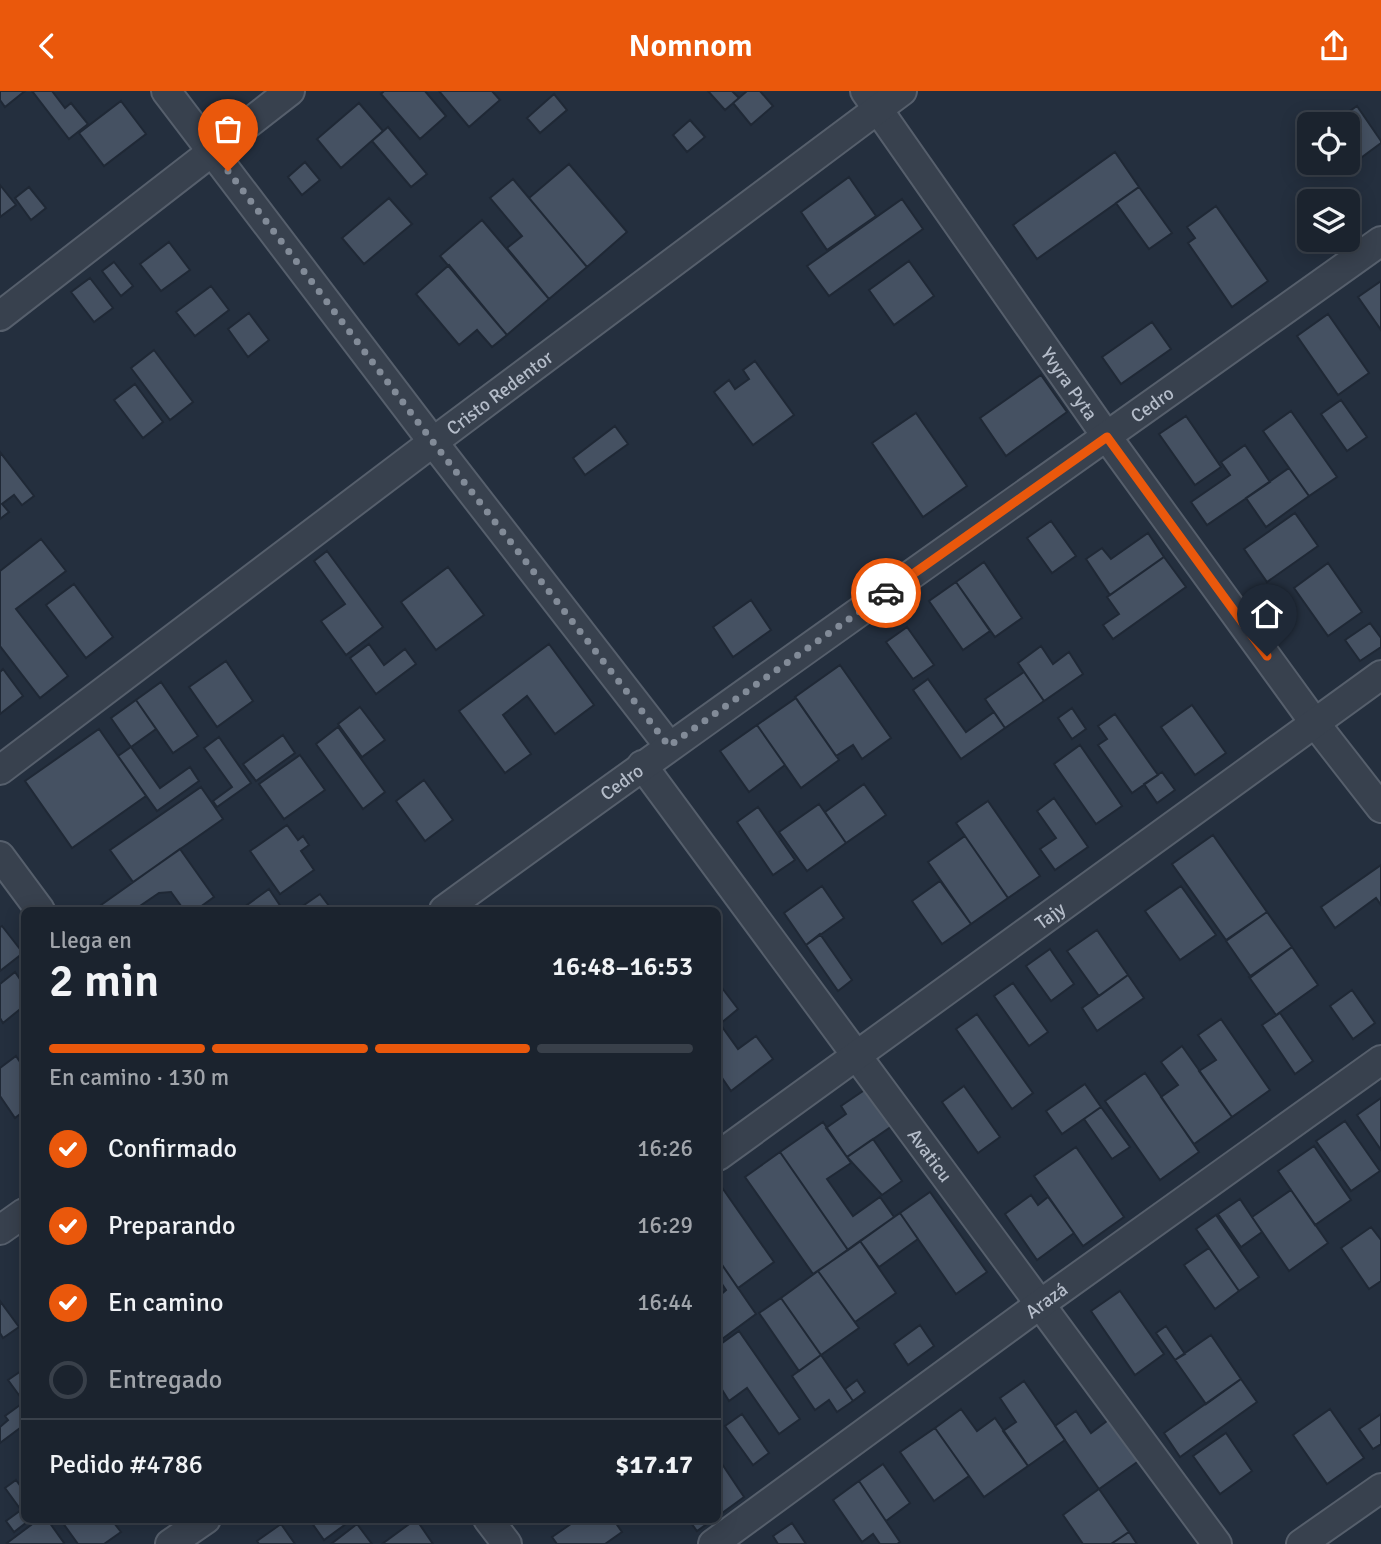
<!DOCTYPE html>
<html lang="es">
<head>
<meta charset="utf-8">
<style>
  body { margin:0; font-family:Signika,sans-serif; background:#242b36; color:#f1f3f6; height:100vh; display:flex; flex-direction:column; font-size:26px; white-space:nowrap }
  * { box-sizing:border-box; margin:0 }
  p { font-size:23px; color:#a0a4aa }
  .icon { flex:none; width:38px; height:38px; fill:none; stroke:currentColor; stroke-width:2; stroke-linecap:round; stroke-linejoin:round }
  .map { position:relative; flex:1; overflow:hidden }
  .details { position:absolute; left:21px; top:816px; width:700px; height:616px; display:flex; flex-direction:column; background:#1b232e; border-radius:10px; box-shadow:0 4px 18px #0003,0 0 0 2px #39404a }
  .details>* { flex:none }
  .buttons { position:absolute; left:1297px; top:21px; display:grid; gap:14px }
  .buttons a { display:grid; place-items:center; width:63px; height:63px; border-radius:10px; background:#1b232e; box-shadow:0 4px 18px #0003,0 0 0 2px #39404a; font-size:35px }
  .pin { position:absolute; display:grid; place-items:center; width:60px; height:60px; color:#fff; margin:-72px -30px; border-radius:50% 50% 50% 0; rotate:-45deg; box-shadow:0 0 7px #0007 }
  .pin .icon { rotate:45deg }
  .courier { position:absolute; display:grid; place-items:center; width:70px; height:70px; margin:-35px; border:5px solid #ea580c; border-radius:50%; background:#fff; color:#222; box-shadow:0 2px 9px #0007 }
  .headline em { font-style:normal; font-weight:600 }
  .headline div { display:flex; flex-direction:column-reverse }
  .headline { display:flex; align-items:center; justify-content:space-between; height:119px; padding:0 28px }
  h1 { font-size:46px; font-weight:600; line-height:52px }
  .bar { display:grid; grid-template-columns:repeat(4,1fr); gap:10px 7px; align-content:center; height:84px; padding:0 28px }
  .bar i { height:9px; border-radius:5px; background:#39404a }
  .bar .on { background:#ea580c }
  .bar p { grid-column:span 4 }
  .line { display:flex; align-items:center; gap:18px; padding:0 28px; border-top:2px solid #39404a }
  .line div { flex:1 }
  ol { padding:0 28px; list-style:none }
  li { display:flex; align-items:center; gap:21px; height:77px }
  li p { margin-inline-start:auto }
  li .icon { padding:7px; border-radius:50%; background:#ea580c; color:#fff; stroke-width:4 }
  li:last-child { color:#a0a4aa }
  li i { width:38px; height:38px; border:4px solid #39404a; border-radius:50% }
  header { display:flex; justify-content:space-between; align-items:center; height:91px; padding:0 28px; background:#ea580c; color:#fff; font-size:32px; font-weight:600 }
  .map>svg:first-child { display:block }
  .building { fill:#455162; stroke:#1f2835; stroke-width:2 }
  .lines { fill:none; stroke-linecap:round; stroke-linejoin:round }
  .minor-casing { stroke:#565f6c; stroke-width:32 }
  .minor { stroke:#38414e; stroke-width:28 }
  .done { stroke:#828b98; stroke-width:7; stroke-dasharray:0 12.6 }
  .route { stroke:#ea580c; stroke-width:9 }
  .labels { text-anchor:middle; stroke-width:5; stroke-linejoin:round; paint-order:stroke }
  .street-label { font-size:19px; fill:#b4bcc9; stroke:#1d2633 }
</style>
</head>
<body>
<header><svg class="icon" aria-label="back" viewBox="0 0 24 24"><path d="M15 5l-7 7 7 7"/></svg>Nomnom<svg class="icon" aria-label="share" viewBox="0 0 24 24"><path d="M12 15V3M7 8l5-5 5 5M5 13v7h14v-7"/></svg></header>
<div class="map">
<svg width="1381" height="1453" viewBox="0 0 1381 1453">
  <rect width="100%" height="100%" fill="#242f3e"/>
  <path class="building" d="M0,0H25L5,16L0,9Z
    M32,0H52L65,17L71,12L88,33L69,48Z
    M384,0H425L446,25L420,48L381,3Z
    M439,0H492L500,9L469,36Z
    M708,0H732L739,7L725,19Z
    M747,0H760L773,15L751,34L733,12Z
    M554,3L567,19L540,42L527,27Z
    M121,10L146,43L104,75L79,42Z
    M359,12L383,40L341,77L317,48Z
    M1357,15L1381,50V52L1358,69L1348,54V33L1333,32Z
    M690,29L705,46L687,61L673,44Z
    M388,36L427,83L411,96L372,50Z
    M1115,61L1139,96L1037,168L1013,134Z
    M305,71L320,89L302,104L288,86Z
    M569,73L627,141L587,176L529,107Z
    M849,86L876,125L827,159L801,121Z
    M513,88L587,176L549,208L507,157L522,145L490,107Z
    M0,94L16,114L0,126Z
    M29,96L46,117L31,129L15,107Z
    M1139,96L1172,142L1149,158L1116,112Z
    M389,107L412,133L364,173L342,147Z
    M902,108L923,138L829,205L807,175Z
    M1216,115L1268,190L1232,216L1188,152L1195,147L1187,136Z
    M482,129L549,208L507,244L440,165Z
    M169,151L190,179L161,200L140,173Z
    M909,170L934,205L894,234L869,199Z
    M114,171L133,195L121,205L102,180Z
    M449,174L507,244L492,256L477,239L459,254L416,203Z
    M90,187L113,217L94,231L71,201Z
    M1381,190V239L1358,206Z
    M211,195L229,219L195,245L176,221Z
    M249,222L269,249L248,266L228,238Z
    M1328,223L1369,282L1338,304L1297,245Z
    M1152,231L1171,258L1121,293L1102,266Z
    M154,259L193,311L170,329L131,277Z
    M755,270L794,324L753,354L714,301L729,289L735,298L749,288L743,279Z
    M1041,284L1067,321L1006,365L980,327Z
    M135,293L163,331L143,347L114,309Z
    M1341,309L1367,346L1347,360L1321,323Z
    M1291,320L1337,386L1309,405L1263,340Z
    M916,322L967,395L923,426L872,352Z
    M1186,325L1221,376L1195,394L1159,343Z
    M615,335L628,353L585,384L573,367Z
    M1245,354L1270,391L1207,434L1191,411L1230,384L1221,371Z
    M0,361L34,405L22,414L14,404L2,413L9,421L0,428Z
    M1289,377L1309,405L1266,436L1246,407Z
    M1295,422L1318,455L1267,491L1244,458Z
    M1051,430L1076,465L1052,482L1027,447Z
    M1148,442L1164,466L1110,504L1086,468L1102,457L1111,468Z
    M41,448L66,480L16,518L68,585L40,607L0,555V480Z
    M327,460L383,536L346,564L321,530L345,513L314,470Z
    M1164,466L1186,496L1113,548L1103,534L1119,523L1107,506Z
    M984,471L1022,527L995,546L956,491Z
    M1328,472L1362,521L1328,545L1294,497Z
    M448,476L484,524L436,559L401,511Z
    M956,491L990,540L963,559L929,510Z
    M74,493L113,546L86,567L46,514Z
    M751,509L771,539L733,566L713,536Z
    M1370,532L1381,547V556L1360,570L1345,549Z
    M907,536L934,574L913,588L886,551Z
    M369,553L384,574L405,558L416,573L376,603L350,567Z
    M549,553L594,614L555,643L527,605L503,624L531,663L505,682L459,620Z
    M1041,555L1053,573L1069,561L1083,583L1044,610L1018,572Z
    M226,570L253,610L217,636L189,596Z
    M840,574L891,647L862,668L853,654L836,665L795,606Z
    M3,578L23,605L0,623V581Z
    M1024,581L1044,610L1005,637L985,608Z
    M928,588L966,641L994,621L1005,637L961,668L913,599Z
    M161,591L198,645L173,662L136,609Z
    M796,607L839,669L801,697L757,634Z
    M136,609L156,638L131,656L111,627Z
    M1192,614L1226,662L1195,684L1161,636Z
    M360,616L385,649L362,666L338,633Z
    M1072,617L1086,638L1072,648L1058,627Z
    M1115,623L1158,684L1132,702L1098,654L1107,648L1098,635Z
    M757,634L785,674L749,701L720,660Z
    M338,636L385,701L363,718L316,653Z
    M99,638L146,705L72,757L25,690Z
    M283,644L295,662L256,690L243,673Z
    M219,646L251,692L217,716L213,710L232,696L204,657Z
    M1080,654L1122,715L1096,733L1054,673Z
    M131,656L160,697L190,676L199,690L157,720L118,665Z
    M300,664L325,699L284,728L259,693Z
    M1162,681L1175,699L1157,712L1144,693Z
    M424,689L453,729L425,750L396,710Z
    M864,693L886,724L846,752L825,721Z
    M201,696L223,728L133,791L110,759Z
    M1054,707L1088,756L1055,779L1040,758L1056,747L1037,720Z
    M988,710L1040,785L1008,807L956,732Z
    M819,713L846,752L807,780L779,741Z
    M758,716L795,769L773,784L737,731Z
    M287,734L298,749L303,745L309,754L301,760L314,779L280,803L250,760Z
    M1213,744L1267,821L1226,849L1172,773Z
    M965,745L1008,807L971,833L928,771Z
    M180,758L214,806L196,819H184L171,801L159,802L134,819H94Z
    M1381,774V814L1376,807L1335,837L1321,816Z
    M940,790L971,833L942,853L912,810Z
    M822,795L844,827L806,854L784,822Z
    M1181,795L1216,844L1180,869L1145,820Z
    M269,798L283,819H240Z
    M320,803L332,819H297Z
    M1267,821L1292,856L1251,886L1226,850Z
    M2,835L23,862L0,880V836Z
    M1097,839L1128,884L1099,905L1067,860Z
    M820,843L852,889L838,900L806,854Z
    M1292,856L1318,894L1276,924L1249,886Z
    M1050,858L1074,893L1051,910L1026,875Z
    M15,881L24,894V915L3,932L0,927V893Z
    M1128,884L1144,907L1097,940L1082,917Z
    M1013,892L1048,941L1029,955L994,905Z
    M719,893L738,918L720,933L738,958L756,945L773,968L731,1000L718,981V894Z
    M1352,899L1375,932L1353,948L1330,915Z
    M1280,922L1313,970L1295,983L1262,934Z
    M977,923L1033,1002L1012,1018L956,938Z
    M1221,928L1270,999L1232,1026L1199,980L1216,969L1198,944Z
    M1182,955L1232,1026L1194,1053L1161,1006L1178,994L1161,971Z
    M16,965L24,977V1020L15,1027L0,1005V977Z
    M1145,982L1199,1061L1160,1089L1105,1010Z
    M1085,993L1101,1016L1062,1043L1046,1020Z
    M964,995L1000,1046L978,1062L942,1011Z
    M866,998L892,1035L847,1066L826,1037L846,1023L841,1015Z
    M1381,1007V1059L1357,1024Z
    M1101,1016L1130,1056L1112,1068L1084,1028Z
    M1345,1030L1380,1080L1351,1100L1316,1050Z
    M823,1031L851,1072L827,1088L853,1125L880,1106L894,1126L848,1159L780,1061Z
    M873,1048L902,1090L882,1104L847,1066Z
    M1314,1055L1351,1109L1315,1134L1278,1080Z
    M1076,1056L1124,1126L1083,1155L1034,1085Z
    M780,1061L848,1159L813,1183L745,1086Z
    M723,1098L774,1171L738,1197L718,1168V1101Z
    M1291,1099L1328,1152L1289,1180L1252,1126Z
    M930,1101L987,1181L956,1203L900,1122Z
    M1031,1104L1038,1114L1048,1106L1074,1142L1037,1169L1005,1123Z
    M1240,1108L1262,1141L1241,1156L1218,1123Z
    M900,1122L918,1148L879,1176L860,1150Z
    M1216,1124L1259,1186L1239,1200L1196,1138Z
    M1371,1136L1381,1149V1190L1369,1198L1341,1157Z
    M860,1150L896,1202L855,1231L818,1180Z
    M1209,1157L1239,1200L1215,1218L1184,1174Z
    M718,1168L756,1223L718,1251V1206L726,1199L718,1187Z
    M818,1180L859,1237L821,1264L781,1207Z
    M1120,1200L1164,1263L1135,1284L1091,1220Z
    M781,1207L821,1264L799,1280L759,1222Z
    M0,1210L19,1236L3,1247L0,1242Z
    M920,1234L934,1255L908,1274L894,1253Z
    M1166,1235L1185,1263L1175,1269L1156,1242Z
    M739,1240L800,1328L779,1343L747,1297L729,1310L721,1297L718,1300V1255Z
    M1211,1244L1241,1288L1206,1313L1175,1269Z
    M821,1264L853,1310L837,1321L829,1309L815,1319L792,1285Z
    M24,1278V1334L0,1352V1336L8,1329L5,1325L24,1311L8,1289Z
    M1241,1288L1257,1311L1180,1366L1164,1342Z
    M857,1289L865,1301L853,1310L845,1298Z
    M1024,1290L1065,1349L1028,1375L1003,1340L1016,1331L1000,1307Z
    M961,1318L977,1340L995,1327L1028,1375L984,1406L935,1337Z
    M1330,1318L1364,1367L1327,1393L1293,1344Z
    M1076,1320L1091,1342L1111,1327L1140,1369L1099,1398L1055,1335Z
    M742,1323L769,1362L753,1374L725,1335Z
    M1381,1323V1353L1373,1358L1359,1338Z
    M935,1337L969,1385L934,1410L900,1361Z
    M1226,1342L1252,1380L1220,1403L1193,1365Z
    M718,1367L744,1406L718,1425Z
    M883,1373L910,1412L886,1430L859,1390Z
    M16,1389L24,1400V1428H31L14,1441L6,1430L21,1419L5,1397Z
    M859,1390L900,1451L897,1453H880L873,1443L862,1451L833,1409Z
    M1099,1398L1129,1441L1111,1453H1083L1063,1424Z
    M39,1428H47L64,1452L62,1453H9L7,1452Z
    M60,1428H111L121,1441L104,1453H78Z
    M309,1428H348L350,1430L324,1449Z
    M416,1428L433,1453H382Z
    M578,1428H613L622,1441L605,1453H557L552,1446Z
    M688,1428H714L697,1440Z
    M792,1432L806,1453H778L773,1445Z
    M281,1433L295,1453H259L257,1450Z
    M357,1433L372,1453H331Z
    M1129,1441L1137,1453H1111Z"/>
  <g class="lines">
    <g class="minor-casing">
      <g id="minor">
        <path d="M166,0L433,351L669,655"/>
        <path id="s1" d="M865,0L1107,346L1314,631L1381,717"/>
        <path d="M0,225L290,0"/>
        <path id="s2" d="M642,674C835,933 1025,1194 1217,1453"/>
        <path id="s3" d="M0,679L433,351L902,0"/>
        <path d="M0,765L40,819"/>
        <path id="s4" d="M444,819C754,593 1069,373 1381,150"/>
        <path id="s5" d="M718,1065L1381,584"/>
        <path d="M0,1139L24,1122"/>
        <path d="M488,1428L507,1453"/>
        <path d="M170,1453L206,1428"/>
        <path id="s6" d="M713,1453L1039,1214L1381,969"/>
        <path d="M1301,1453L1381,1397"/>
      </g>
    </g>
    <use href="#minor" class="minor"/>
  </g>
  <g class="lines">
    <path class="done" d="M228,80L433,351L669,655L886,502"/>
    <path class="route" d="M886,502L1107,346L1267,565"/>
  </g>
  <g class="labels">
    <g class="street-label">
      <text dy="7" stroke="none"><textPath href="#s1" startOffset="357">Yvyra Pyta</textPath></text>
      <text dy="7" stroke="none"><textPath href="#s3" startOffset="626">Cristo Redentor</textPath></text>
      <text dy="7" stroke="none"><textPath href="#s4" startOffset="870">Cedro</textPath></text>
      <text dy="7" stroke="none"><textPath href="#s4" startOffset="219">Cedro</textPath></text>
      <text dy="7" stroke="none"><textPath href="#s5" startOffset="410">Tajy</textPath></text>
      <text dy="7" stroke="none"><textPath href="#s2" startOffset="485">Avaticu</textPath></text>
      <text dy="7" stroke="none"><textPath href="#s6" startOffset="413">Arazá</textPath></text>
    </g>
  </g>
</svg>
<div class="buttons">
<a><svg class="icon" aria-label="locate" viewBox="0 0 24 24"><circle cx="12" cy="12" r="6"/><path d="M12 2v4M12 18v4M2 12h4M18 12h4"/></svg></a>
<a><svg class="icon" aria-label="layers" viewBox="0 0 24 24"><path d="M12 4l9 5-9 5-9-5zM3 14l9 5 9-5"/></svg></a>
</div>
<div class="pin" style="left:228px;top:80px;background:#ea580c"><svg class="icon" aria-label="bag" viewBox="0 0 24 24"><path d="M5 8h14l-1 12H6zM9 8a3 3 0 0 1 6 0"/></svg></div>
<div class="pin" style="left:1267px;top:565px;background:#1f2937"><svg class="icon" aria-label="home" viewBox="0 0 24 24"><path d="M3 11l9-7 9 7M6 9v11h12V9"/></svg></div>
<div class="courier" style="left:886px;top:502px"><svg class="icon" aria-label="car" viewBox="0 0 24 24"><path d="M5 17H2v-5l4-1 3-4h7l3 4 3 1v5h-3M9 17h6M6 11h13"/><circle cx="7" cy="17" r="2"/><circle cx="17" cy="17" r="2"/></svg></div>
<section class="details">
<div class="headline"><div><h1>2 min</h1><p>Llega en</p></div><em>16:48–16:53</em></div>
<div class="bar"><i class="on"></i><i class="on"></i><i class="on"></i><i></i><p>En camino · 130 m</p></div>
<ol>
<li><svg class="icon" aria-label="check" viewBox="0 0 24 24"><path d="M5 12l5 5 9-10"/></svg>Confirmado<p>16:26</p></li>
<li><svg class="icon" aria-label="check" viewBox="0 0 24 24"><path d="M5 12l5 5 9-10"/></svg>Preparando<p>16:29</p></li>
<li><svg class="icon" aria-label="check" viewBox="0 0 24 24"><path d="M5 12l5 5 9-10"/></svg>En camino<p>16:44</p></li>
<li><i></i>Entregado</li>
</ol>
<div class="line" style="height:91px"><div>Pedido #4786</div><b>$17.17</b></div>
</section>
</div>
</body>
</html>
